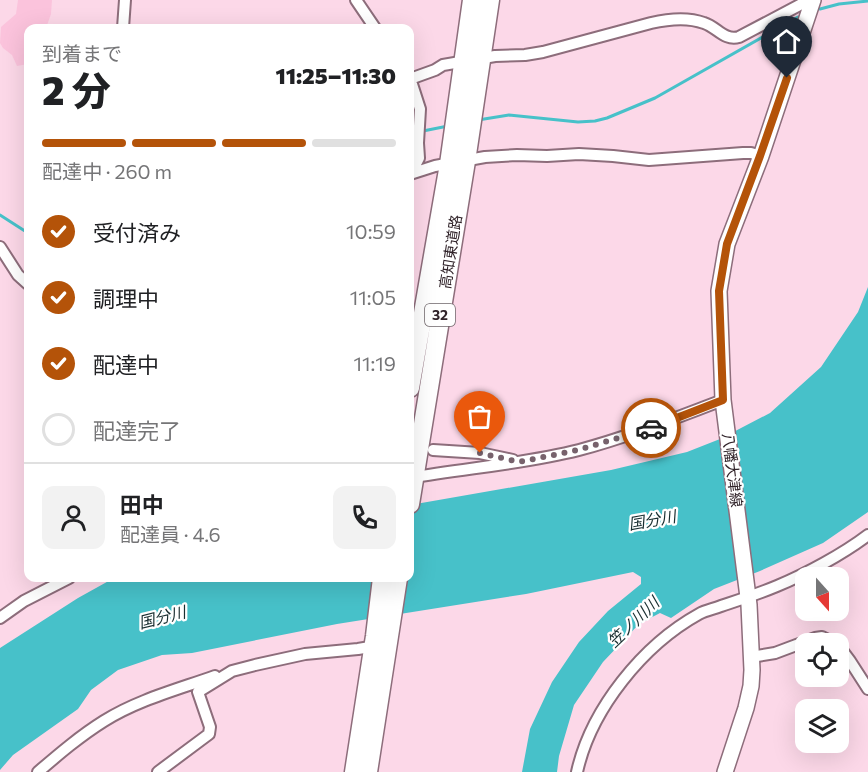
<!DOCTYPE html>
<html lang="ja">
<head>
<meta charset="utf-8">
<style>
  body { margin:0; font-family:Commissioner,"Noto Sans JP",sans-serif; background:#f2f2f2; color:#202124; height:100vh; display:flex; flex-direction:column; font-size:22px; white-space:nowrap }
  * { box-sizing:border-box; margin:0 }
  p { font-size:20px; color:#757577 }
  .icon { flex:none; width:33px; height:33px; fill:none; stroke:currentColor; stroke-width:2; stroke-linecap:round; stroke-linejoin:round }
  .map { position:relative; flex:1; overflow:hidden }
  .details { position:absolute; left:24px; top:24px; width:390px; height:558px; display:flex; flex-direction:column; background:#fff; border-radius:12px; box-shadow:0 6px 24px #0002 }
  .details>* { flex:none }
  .needle { width:39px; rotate:159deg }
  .fabs { position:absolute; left:795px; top:567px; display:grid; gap:12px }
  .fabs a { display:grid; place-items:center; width:54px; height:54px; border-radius:12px; background:#fff; box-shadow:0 6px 24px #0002; font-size:30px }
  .pin { position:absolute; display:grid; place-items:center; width:51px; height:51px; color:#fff; margin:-62px -26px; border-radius:50% 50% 50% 0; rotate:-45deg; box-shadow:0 0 6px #0007 }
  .pin .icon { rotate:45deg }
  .courier { position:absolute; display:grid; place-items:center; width:60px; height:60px; margin:-30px; border:4px solid #b45309; border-radius:50%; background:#fff; color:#222; box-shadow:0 2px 8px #0007 }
  .overview em { font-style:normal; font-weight:800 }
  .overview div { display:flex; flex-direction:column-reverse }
  .overview { display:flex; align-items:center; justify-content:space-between; height:102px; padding:0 18px }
  h1 { font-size:39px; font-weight:800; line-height:45px }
  .bar { display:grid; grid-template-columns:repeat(4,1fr); gap:9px 6px; align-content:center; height:72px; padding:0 18px }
  .bar i { height:8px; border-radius:4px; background:#e0e0e0 }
  .bar .current { background:#b45309 }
  .bar p { grid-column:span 4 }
  .line { display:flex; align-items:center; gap:15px; padding:0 18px; border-top:2px solid #e0e0e0 }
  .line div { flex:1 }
  .round { display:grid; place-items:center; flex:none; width:63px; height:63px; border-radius:12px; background:#f2f2f2 }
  ol { padding:0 18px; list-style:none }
  li { display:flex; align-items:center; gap:18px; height:66px }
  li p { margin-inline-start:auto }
  li .icon { padding:6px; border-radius:50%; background:#b45309; color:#fff; stroke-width:4 }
  li:last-child { color:#757577 }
  li i { width:33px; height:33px; border:3px solid #e0e0e0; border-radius:50% }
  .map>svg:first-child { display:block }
  .green { fill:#fbc3dc }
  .water { fill:#47c1c9 }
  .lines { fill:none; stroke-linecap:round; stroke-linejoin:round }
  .stream { stroke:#47c1c9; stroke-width:3 }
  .minor-casing { stroke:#8d6d7b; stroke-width:14 }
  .secondary-casing { stroke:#8d6d7b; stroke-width:18 }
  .trunk-casing { stroke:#8d6d7b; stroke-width:21 }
  .minor { stroke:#fff; stroke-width:10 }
  .secondary { stroke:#fff; stroke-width:15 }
  .trunk { stroke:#fff; stroke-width:18 }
  .done { stroke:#77626c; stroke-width:6; stroke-dasharray:0 10.8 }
  .route { stroke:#b45309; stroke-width:8 }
  .labels { text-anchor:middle; stroke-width:4.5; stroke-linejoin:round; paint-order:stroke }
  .shield { fill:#fff; stroke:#6e6569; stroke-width:1.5 }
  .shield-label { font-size:14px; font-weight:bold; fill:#302329 }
  .street-label { font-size:15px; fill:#302329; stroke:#fff }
  .water-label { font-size:16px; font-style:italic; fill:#192e30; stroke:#fff }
</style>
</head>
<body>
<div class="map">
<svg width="868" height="772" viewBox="0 0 868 772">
  <rect width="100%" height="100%" fill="#fcd8e8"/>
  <path class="green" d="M18,0H52L51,14L46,28H28V64L17,66L12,55L3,48L0,43L1,27L16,14Z"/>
  <path class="water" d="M868,287V512L823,543L760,571L714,589L671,618L660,613L639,624L603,662L574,705L559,756L557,772H522L530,729L552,682L579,642L608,611L641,584V577L633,572L526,594L337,624L192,653L162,655L118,670L91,690L78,709L13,755L0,770V648L78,598L114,578H410V505L611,470L687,452L720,439L770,413L821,367L858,312Z"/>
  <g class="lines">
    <path class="stream" d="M820,9L839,4L868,1
      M478,120L509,115L578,122L595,121L607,118L655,98L798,17
      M423,131L448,126
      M0,215L28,233"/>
    <g class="minor-casing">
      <path id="minor" d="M356,0L375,28
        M123,28L125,0
        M410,78L420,109L418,143L419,158L417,162L410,165
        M410,79L435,70L443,65L495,56L525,55L543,52L651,23C668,19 688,17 704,23C717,27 724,41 739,37L809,0
        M410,174L435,166L485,157L517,155L547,156L579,154L613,156L649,160L743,153H751L761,156
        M0,247L18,275L28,284
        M433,450L480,453L513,460
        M410,478C466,468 524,464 579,450C628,437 675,418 723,400
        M0,618L24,601L69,578
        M838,645L850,661L868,689
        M751,657L775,653L815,638L822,637L836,644
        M38,772C59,754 80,736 104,721C137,700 179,689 215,676
        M158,772L209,734L210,727L198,692L232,671L255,665L305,654L358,649L376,646
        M577,772C591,709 643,645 699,614C706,610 714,609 721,606C739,600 758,594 777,586C806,574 843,554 868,535"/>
    </g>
    <g class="secondary-casing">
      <path id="secondary" d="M725,772L746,708L751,686L752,670L749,605L723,400L719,291L727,244L761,156L813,0"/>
    </g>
    <g class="trunk-casing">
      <path id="trunk" d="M410,388L449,164L472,0
        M410,504L466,161L490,0
        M354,772L375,636L382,578
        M368,772L398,578"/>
    </g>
    <use href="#minor" class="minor"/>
    <use href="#secondary" class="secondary"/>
    <use href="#trunk" class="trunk"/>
  </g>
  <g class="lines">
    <path class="done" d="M480,453L519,462L578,450L651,428"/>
    <path class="route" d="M651,428L723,400L719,291L727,244L760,156L787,78"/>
  </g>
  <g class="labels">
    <rect class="shield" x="425" y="304" width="30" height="22" rx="4.5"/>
    <g class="shield-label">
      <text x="440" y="320">32</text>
    </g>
    <g class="street-label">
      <text transform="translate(451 252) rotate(-81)" y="5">高知東道路</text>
      <text transform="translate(732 470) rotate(83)" y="5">八幡大津線</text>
    </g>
    <g class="water-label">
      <text transform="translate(652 520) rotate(-10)" y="6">国分川</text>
      <text transform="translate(162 617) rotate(-14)" y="6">国分川</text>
      <text transform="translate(633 622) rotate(-44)" y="6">笠ノ川川</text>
    </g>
  </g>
</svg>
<div class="fabs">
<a><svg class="needle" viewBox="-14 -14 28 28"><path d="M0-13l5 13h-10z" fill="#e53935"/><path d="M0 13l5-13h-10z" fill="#757577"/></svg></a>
<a><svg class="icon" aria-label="locate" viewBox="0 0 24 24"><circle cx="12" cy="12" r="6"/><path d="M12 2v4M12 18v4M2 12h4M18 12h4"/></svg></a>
<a><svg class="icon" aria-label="layers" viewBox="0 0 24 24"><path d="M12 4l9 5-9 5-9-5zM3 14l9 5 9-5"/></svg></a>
</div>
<div class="pin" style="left:480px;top:453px;background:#ea580c"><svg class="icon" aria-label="bag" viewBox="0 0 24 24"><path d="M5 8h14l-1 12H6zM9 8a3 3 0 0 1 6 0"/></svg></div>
<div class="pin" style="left:787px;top:78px;background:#1f2937"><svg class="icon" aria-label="home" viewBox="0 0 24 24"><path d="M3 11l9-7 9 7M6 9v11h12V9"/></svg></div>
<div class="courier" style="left:651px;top:428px"><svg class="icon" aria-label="car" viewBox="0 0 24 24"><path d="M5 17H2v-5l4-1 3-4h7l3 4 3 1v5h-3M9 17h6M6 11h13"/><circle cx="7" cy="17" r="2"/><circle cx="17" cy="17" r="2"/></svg></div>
<section class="details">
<div class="overview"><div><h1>2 分</h1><p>到着まで</p></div><em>11:25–11:30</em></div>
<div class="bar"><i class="current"></i><i class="current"></i><i class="current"></i><i></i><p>配達中 · 260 m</p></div>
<ol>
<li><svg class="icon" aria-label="check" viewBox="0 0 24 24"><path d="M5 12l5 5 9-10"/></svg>受付済み<p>10:59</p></li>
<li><svg class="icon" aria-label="check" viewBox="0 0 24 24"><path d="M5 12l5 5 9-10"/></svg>調理中<p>11:05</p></li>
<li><svg class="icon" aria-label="check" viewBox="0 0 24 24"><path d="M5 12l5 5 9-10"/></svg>配達中<p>11:19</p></li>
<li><i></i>配達完了</li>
</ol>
<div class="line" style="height:108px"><a class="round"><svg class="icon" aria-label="person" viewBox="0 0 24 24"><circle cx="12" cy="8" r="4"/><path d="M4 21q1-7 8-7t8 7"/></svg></a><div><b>田中</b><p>配達員 · 4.6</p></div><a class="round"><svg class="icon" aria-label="phone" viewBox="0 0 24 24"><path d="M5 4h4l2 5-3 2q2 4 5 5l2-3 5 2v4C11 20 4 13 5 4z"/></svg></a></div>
</section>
</div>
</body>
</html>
